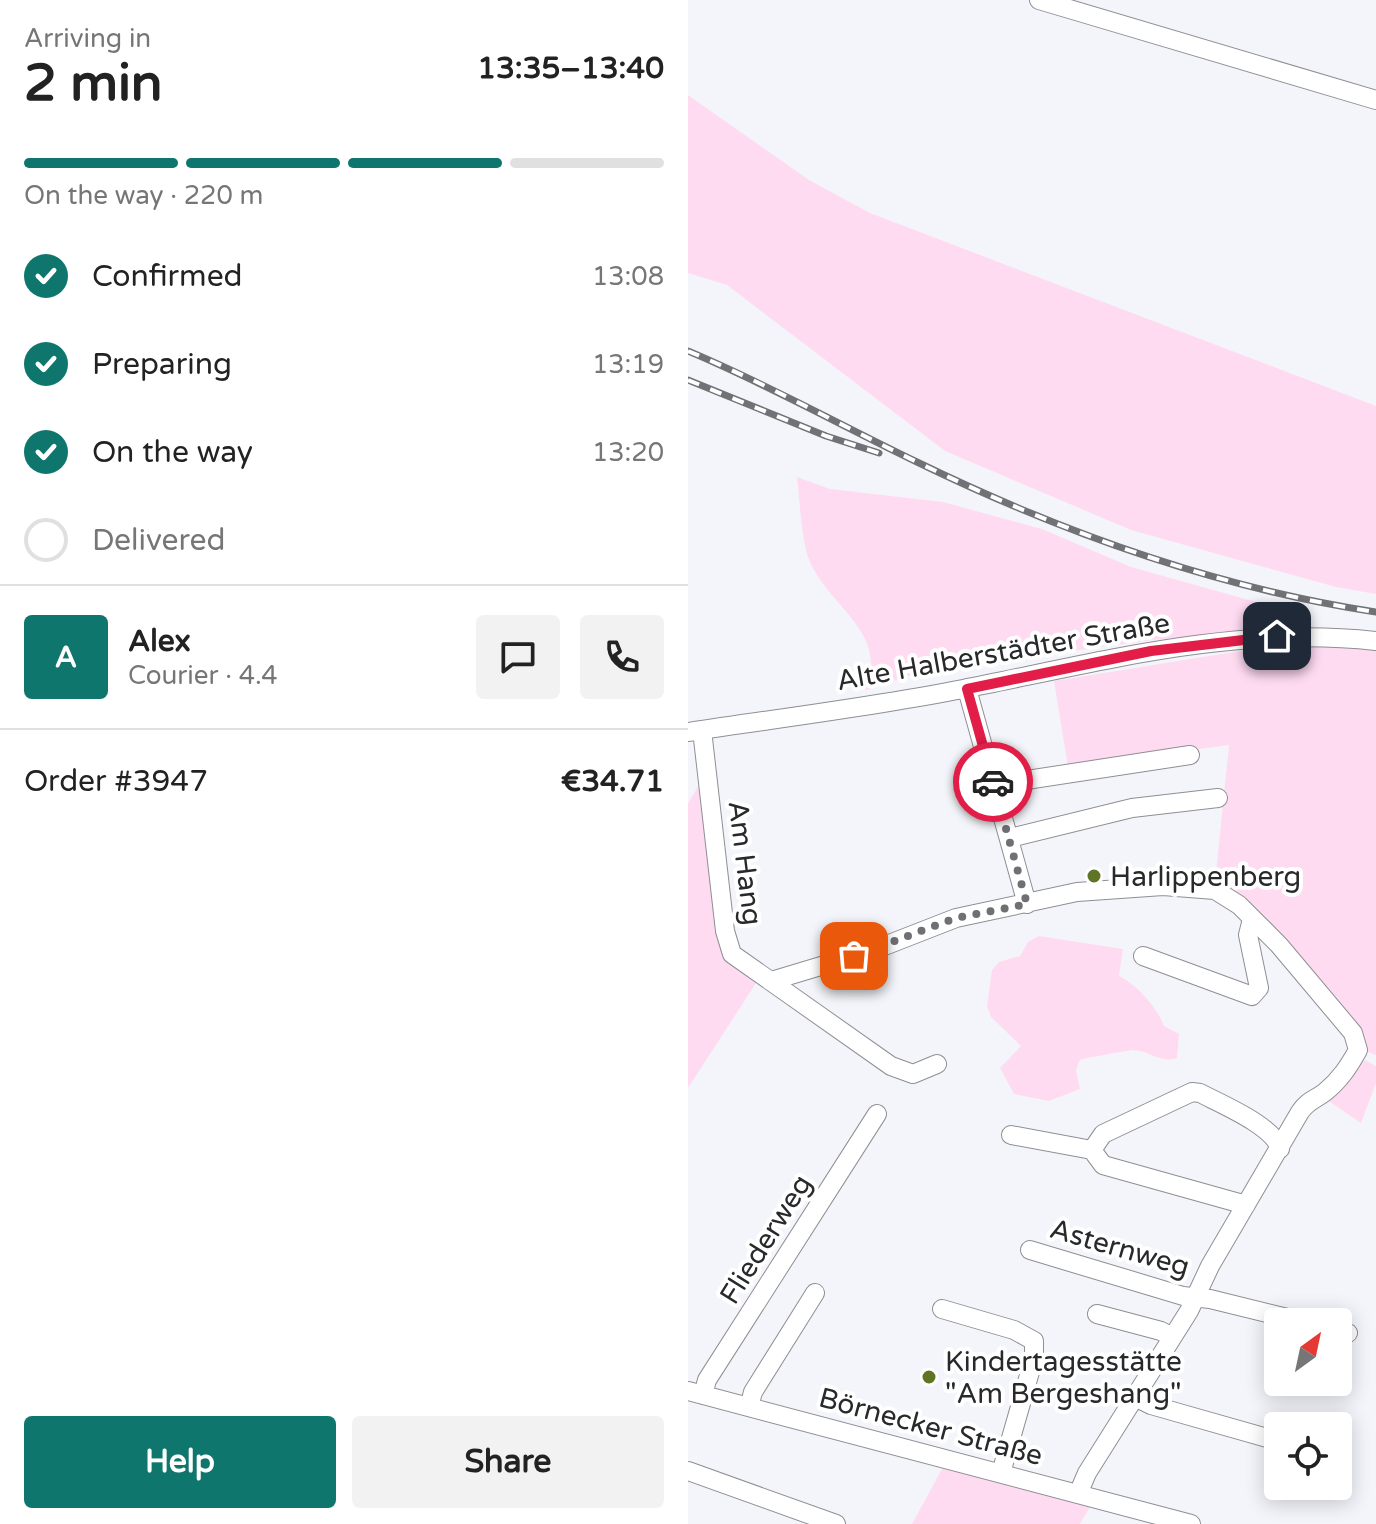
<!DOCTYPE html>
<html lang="en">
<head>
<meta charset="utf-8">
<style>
  body { margin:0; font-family:"Varela Round",sans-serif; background:#f2f2f2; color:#222; height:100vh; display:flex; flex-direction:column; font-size:30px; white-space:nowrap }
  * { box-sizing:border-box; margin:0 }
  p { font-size:26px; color:#767676 }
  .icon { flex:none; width:44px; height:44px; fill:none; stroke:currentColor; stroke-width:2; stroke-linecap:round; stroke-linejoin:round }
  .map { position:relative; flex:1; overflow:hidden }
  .side { display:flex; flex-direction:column; background:#fff; width:688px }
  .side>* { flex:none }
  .needle { width:52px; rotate:33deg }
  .fabs { position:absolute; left:576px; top:1308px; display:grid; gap:16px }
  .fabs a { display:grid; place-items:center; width:88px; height:88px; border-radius:8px; background:#fff; box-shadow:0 4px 20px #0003; font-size:40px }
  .pin { position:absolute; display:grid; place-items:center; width:68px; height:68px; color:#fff; margin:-34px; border-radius:16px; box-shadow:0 4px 12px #0006 }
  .courier { position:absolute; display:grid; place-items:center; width:80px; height:80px; margin:-40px; border:6px solid #e11d48; border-radius:50%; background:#fff; color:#222; box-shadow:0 2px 10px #0007 }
  .summary em { font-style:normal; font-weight:700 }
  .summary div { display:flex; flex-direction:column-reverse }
  .summary { display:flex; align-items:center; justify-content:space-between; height:136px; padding:0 24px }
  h1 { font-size:52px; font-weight:700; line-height:60px }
  .bar { display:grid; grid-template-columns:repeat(4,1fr); gap:12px 8px; align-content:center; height:96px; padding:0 24px }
  .bar i { height:10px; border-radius:6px; background:#e0e0e0 }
  .bar .on { background:#0f766e }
  .bar p { grid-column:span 4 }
  .line { display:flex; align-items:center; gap:20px; padding:0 24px; border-top:2px solid #e0e0e0 }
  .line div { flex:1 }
  .round { display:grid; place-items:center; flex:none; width:84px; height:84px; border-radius:8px; background:#f2f2f2 }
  ol { padding:0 24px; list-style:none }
  li { display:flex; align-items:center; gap:24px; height:88px }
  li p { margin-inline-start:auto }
  li .icon { padding:8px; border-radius:50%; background:#0f766e; color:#fff; stroke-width:4 }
  li:last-child { color:#767676 }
  li i { width:44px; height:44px; border:4px solid #e0e0e0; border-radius:50% }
  .primary-button { display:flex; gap:16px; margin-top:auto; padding:16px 24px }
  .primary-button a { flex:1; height:92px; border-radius:8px; background:#0f766e; color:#fff; font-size:32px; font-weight:700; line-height:92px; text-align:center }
  .primary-button a+a { background:#f2f2f2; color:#222 }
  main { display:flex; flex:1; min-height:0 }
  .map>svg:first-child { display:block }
  .green { fill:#ffdbf2 }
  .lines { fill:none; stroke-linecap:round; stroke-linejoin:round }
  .minor-casing { stroke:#8e8f94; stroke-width:20 }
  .minor { stroke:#fff; stroke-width:18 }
  .rail-casing { stroke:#717275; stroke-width:7 }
  .rail { stroke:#fff; stroke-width:4; stroke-dasharray:12; stroke-linecap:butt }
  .done { stroke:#6f7073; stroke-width:8; stroke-dasharray:0 14.4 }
  .route { stroke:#e11d48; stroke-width:10 }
  .poi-dot { fill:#5f7424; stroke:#fff; stroke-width:3 }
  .labels { text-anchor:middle; stroke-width:8; stroke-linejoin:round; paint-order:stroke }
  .street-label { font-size:28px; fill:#28292b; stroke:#fff }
  .poi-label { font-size:28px; fill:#28292b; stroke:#fff; text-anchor:start }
</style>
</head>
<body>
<main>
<section class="side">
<div class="summary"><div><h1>2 min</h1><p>Arriving in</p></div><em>13:35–13:40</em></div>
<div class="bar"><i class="on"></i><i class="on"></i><i class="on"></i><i></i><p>On the way · 220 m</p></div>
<ol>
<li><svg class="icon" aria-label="check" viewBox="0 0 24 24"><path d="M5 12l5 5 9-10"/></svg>Confirmed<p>13:08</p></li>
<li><svg class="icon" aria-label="check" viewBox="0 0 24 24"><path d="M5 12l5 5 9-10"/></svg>Preparing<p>13:19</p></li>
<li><svg class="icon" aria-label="check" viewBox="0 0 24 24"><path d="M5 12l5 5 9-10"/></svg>On the way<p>13:20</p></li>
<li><i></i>Delivered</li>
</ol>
<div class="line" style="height:144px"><b class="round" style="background:#0f766e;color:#fff">A</b><div><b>Alex</b><p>Courier · 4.4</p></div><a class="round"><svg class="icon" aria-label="chat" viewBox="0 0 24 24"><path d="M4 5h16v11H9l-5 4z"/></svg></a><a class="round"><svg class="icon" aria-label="phone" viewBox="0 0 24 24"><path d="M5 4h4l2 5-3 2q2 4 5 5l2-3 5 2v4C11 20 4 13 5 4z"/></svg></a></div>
<div class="line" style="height:104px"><div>Order #3947</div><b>€34.71</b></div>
<div class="primary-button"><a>Help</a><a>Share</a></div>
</section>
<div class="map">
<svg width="688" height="1524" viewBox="0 0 688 1524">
  <rect width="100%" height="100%" fill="#f4f5fa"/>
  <path class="green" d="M0,95L121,180L182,213L688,406V594L648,587L443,530L257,451L39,285L0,273Z
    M109,477L142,489L255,502L354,529L443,567L621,617L616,626L464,640L234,672L177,690C202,633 142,608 122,562C113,542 112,500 109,477Z
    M640,643L688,650V1055L677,1051L670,1026L564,904L527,883L541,745L380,767L366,681L546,652Z
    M13,782L31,930L70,980L0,1088V803Z
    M351,936L435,949L431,976C449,985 469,1007 476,1026L491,1034L489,1058C471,1064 462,1050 444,1050C440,1051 395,1058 392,1060L388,1070L392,1089L361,1101L326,1094L312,1068L333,1046L303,1017L299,1006L304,970L311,962L332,956L340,942Z
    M677,1060L688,1066V1083L673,1123L639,1100Z
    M261,1466L402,1507L392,1524H224L254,1469Z"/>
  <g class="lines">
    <g class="minor-casing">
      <path id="minor" d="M351,0L688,100
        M279,689L339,904
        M14,730L37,931L44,954L203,1066L225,1074L249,1064
        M0,732C92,718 184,707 275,689C412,662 547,625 688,641
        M306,785L502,755
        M322,838L444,808L530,798
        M455,956L564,996L571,988L560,935L564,919
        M83,981L186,950L268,918L389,892L475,886L527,890L551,905L591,945L665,1033L670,1050C661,1066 652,1080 637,1092C627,1100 620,1100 612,1112L522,1266L501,1311L399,1473L390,1494
        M323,1135L404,1150
        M404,1150L415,1134L504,1092L512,1093C533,1104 586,1126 592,1149
        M404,1150L415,1165L558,1205
        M342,1250L495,1296L522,1299L616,1322
        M254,1309L326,1330L346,1341V1358L313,1473
        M409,1314L473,1331L484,1337
        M650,1330L660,1333
        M0,1391L503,1524
        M15,1395L19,1380L189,1114
        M447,1397L463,1405L590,1441
        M61,1407L65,1392L127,1293
        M0,1471L148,1524"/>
    </g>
    <use href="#minor" class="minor"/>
    <g class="rail-casing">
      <path id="rail" d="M0,351C79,384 152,425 229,462C373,532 529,588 688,612
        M0,380L138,436L191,453"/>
    </g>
    <use href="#rail" class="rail"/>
  </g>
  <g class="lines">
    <path class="done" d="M166,956L268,918L339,904L305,782"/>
    <path class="route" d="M305,782L279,689L463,651L589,636"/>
  </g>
  <g class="poi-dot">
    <circle cx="406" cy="876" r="8"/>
    <circle cx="241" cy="1377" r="8"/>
  </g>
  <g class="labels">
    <g class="street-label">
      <text transform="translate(315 651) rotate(-10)" y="10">Alte Halberstädter Straße</text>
      <text transform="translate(58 863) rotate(83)" y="10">Am Hang</text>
      <text transform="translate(77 1239) rotate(-58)" y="10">Fliederweg</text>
      <text transform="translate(432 1247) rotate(16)" y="10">Asternweg</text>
      <text transform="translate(243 1426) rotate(15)" y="10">Börnecker Straße</text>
    </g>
    <g class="poi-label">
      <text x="422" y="886">Harlippenberg</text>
      <text x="257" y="1371">Kindertagesstätte<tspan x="257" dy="32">"Am Bergeshang"</tspan></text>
    </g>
  </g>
</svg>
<div class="fabs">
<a><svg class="needle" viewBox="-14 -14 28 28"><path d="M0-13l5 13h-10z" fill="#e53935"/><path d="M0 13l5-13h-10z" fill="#767676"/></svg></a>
<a><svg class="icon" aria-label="locate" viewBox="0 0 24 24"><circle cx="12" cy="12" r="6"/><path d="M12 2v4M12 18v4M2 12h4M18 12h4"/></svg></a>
</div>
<div class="pin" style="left:166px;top:956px;background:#ea580c"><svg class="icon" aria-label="bag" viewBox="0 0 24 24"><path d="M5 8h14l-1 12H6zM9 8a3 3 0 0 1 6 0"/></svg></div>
<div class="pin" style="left:589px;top:636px;background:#1f2937"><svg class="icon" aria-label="home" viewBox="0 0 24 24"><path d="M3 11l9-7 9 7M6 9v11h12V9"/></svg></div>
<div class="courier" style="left:305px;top:782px"><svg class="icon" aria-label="car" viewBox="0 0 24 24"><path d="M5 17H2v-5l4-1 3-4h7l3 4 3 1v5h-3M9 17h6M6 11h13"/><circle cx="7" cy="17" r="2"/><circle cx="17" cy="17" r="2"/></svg></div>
</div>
</main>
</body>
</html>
